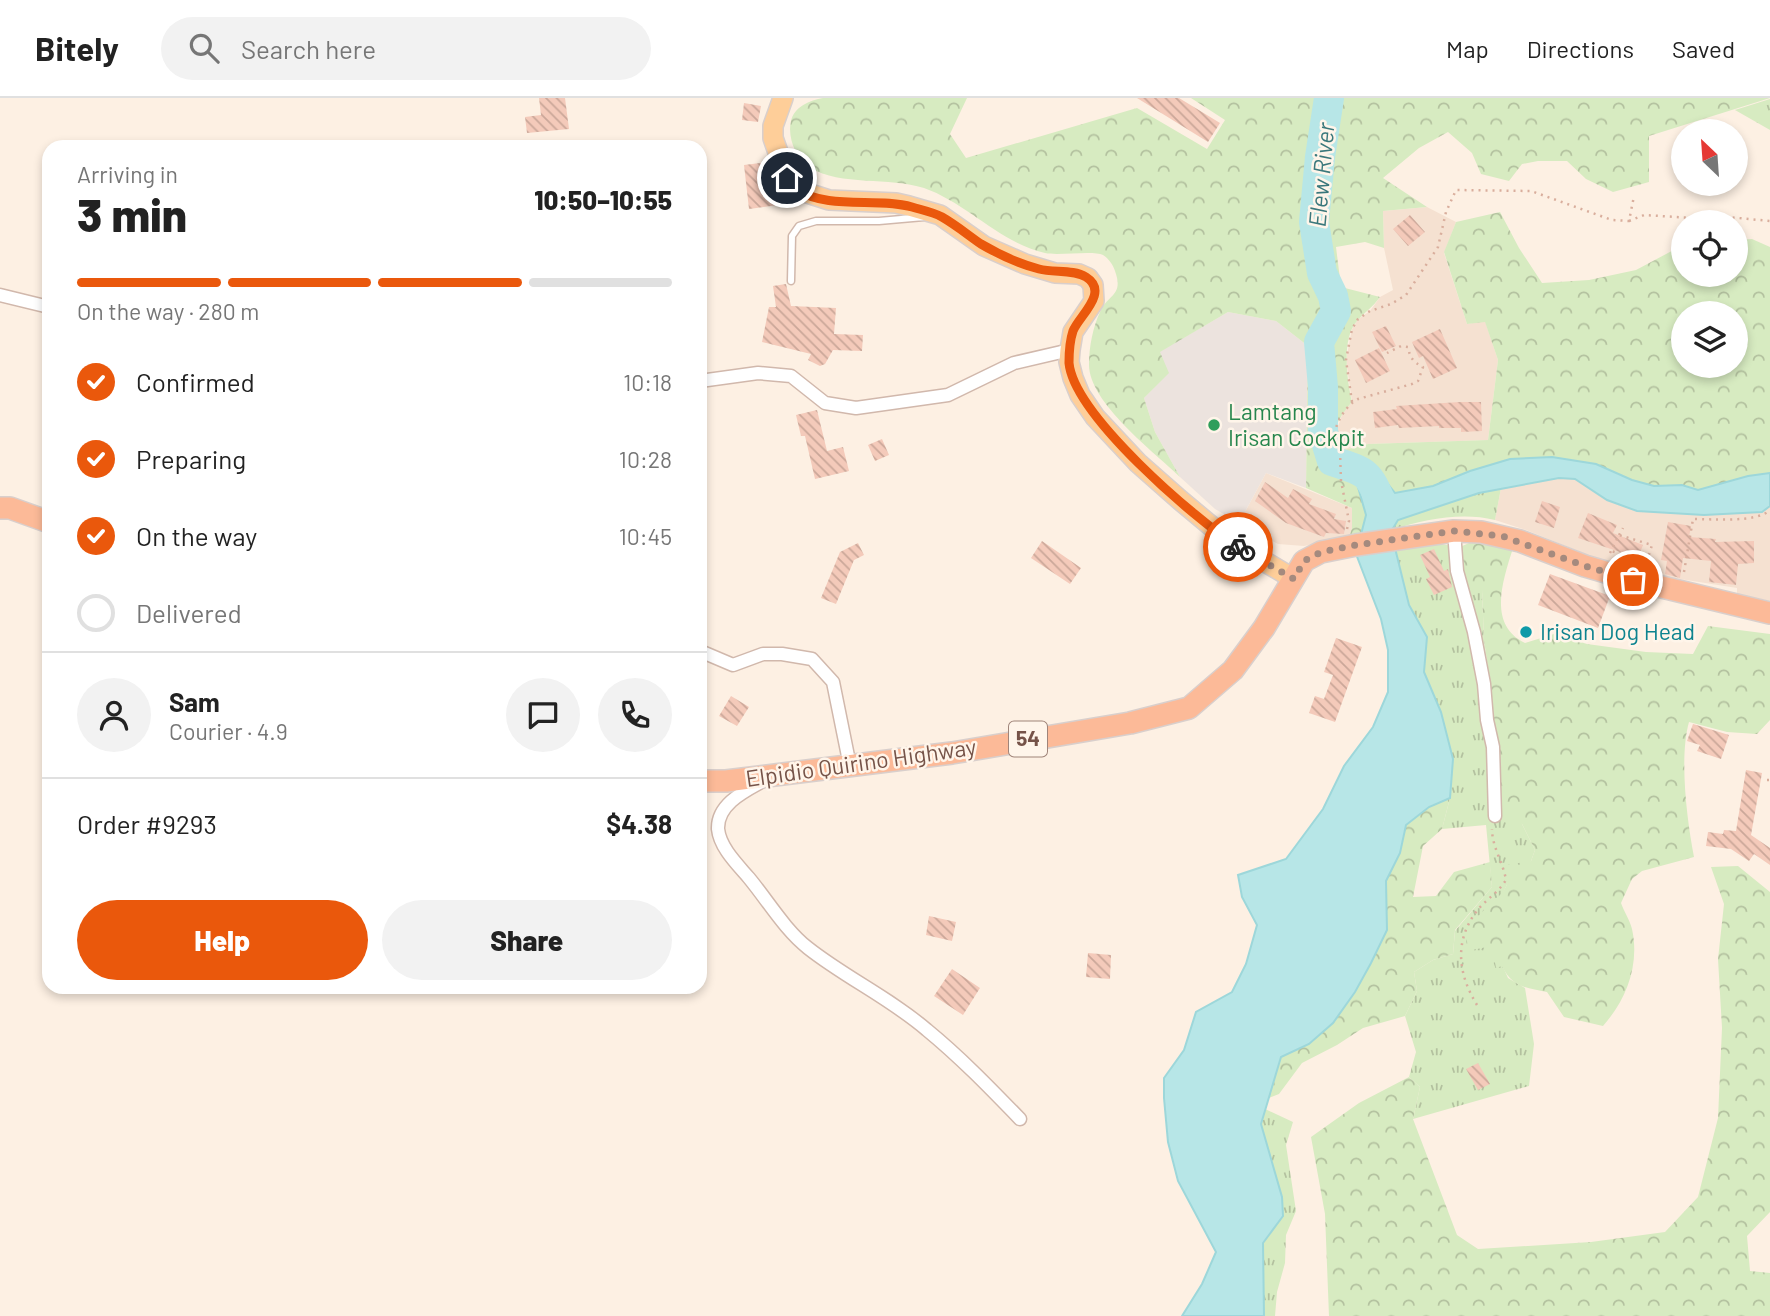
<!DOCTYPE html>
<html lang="en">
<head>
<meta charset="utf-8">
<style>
  body { margin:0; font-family:Barlow,sans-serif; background:#f2f2f2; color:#222; height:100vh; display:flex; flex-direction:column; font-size:26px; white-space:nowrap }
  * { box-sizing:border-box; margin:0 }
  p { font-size:23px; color:#767676 }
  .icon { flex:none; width:38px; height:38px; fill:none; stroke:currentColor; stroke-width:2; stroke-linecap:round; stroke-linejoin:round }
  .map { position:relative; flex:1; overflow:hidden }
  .drawer { position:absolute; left:42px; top:42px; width:665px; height:854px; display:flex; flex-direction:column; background:#fff; border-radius:21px; box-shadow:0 4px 10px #0003 }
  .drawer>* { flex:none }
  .needle { width:46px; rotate:335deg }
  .fabs { position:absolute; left:1671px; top:21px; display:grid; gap:14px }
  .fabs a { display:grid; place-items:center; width:77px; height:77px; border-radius:50%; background:#fff; box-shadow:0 4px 10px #0003; font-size:35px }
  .pin { position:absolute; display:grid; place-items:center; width:60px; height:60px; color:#fff; margin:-30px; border:4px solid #fff; border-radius:50%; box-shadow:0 2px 7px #0007 }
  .courier { position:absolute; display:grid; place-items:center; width:70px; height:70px; margin:-35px; border:5px solid #ea580c; border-radius:50%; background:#fff; color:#222; box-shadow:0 2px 9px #0007 }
  .headline em { font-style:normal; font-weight:800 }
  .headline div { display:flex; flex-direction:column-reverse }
  .headline { display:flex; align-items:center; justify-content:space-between; height:119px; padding:0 35px }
  h1 { font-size:46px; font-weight:800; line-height:52px }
  .bar { display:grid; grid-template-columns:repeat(4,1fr); gap:10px 7px; align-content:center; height:84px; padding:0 35px }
  .bar i { height:9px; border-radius:5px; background:#e0e0e0 }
  .bar .current { background:#ea580c }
  .bar p { grid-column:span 4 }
  .line { display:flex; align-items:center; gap:18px; padding:0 35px; border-top:2px solid #e0e0e0 }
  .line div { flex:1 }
  .round { display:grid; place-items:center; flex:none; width:74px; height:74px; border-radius:37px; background:#f2f2f2 }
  ol { padding:0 35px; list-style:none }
  li { display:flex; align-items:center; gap:21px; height:77px }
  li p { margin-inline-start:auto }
  li .icon { padding:7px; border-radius:50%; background:#ea580c; color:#fff; stroke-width:4 }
  li:last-child { color:#767676 }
  li i { width:38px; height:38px; border:4px solid #e0e0e0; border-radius:50% }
  .action { display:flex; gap:14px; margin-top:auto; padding:14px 35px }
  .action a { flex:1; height:80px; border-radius:42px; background:#ea580c; color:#fff; font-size:28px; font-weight:800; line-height:80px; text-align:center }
  .action a+a { background:#f2f2f2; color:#222 }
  header { display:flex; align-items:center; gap:42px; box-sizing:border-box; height:98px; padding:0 35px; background:#fff; border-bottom:2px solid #e0e0e0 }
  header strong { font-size:33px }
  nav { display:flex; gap:38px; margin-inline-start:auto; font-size:24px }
  .search { width:490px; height:63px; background:#f2f2f2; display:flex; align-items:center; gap:18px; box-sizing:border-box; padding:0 24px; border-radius:38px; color:#767676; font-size:26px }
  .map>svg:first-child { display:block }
  .residential { fill:#f5e1d1 }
  .industrial { fill:#ece3de }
  .grass { fill:url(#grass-tufts) }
  .forest { fill:url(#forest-crowns); fill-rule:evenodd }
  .water { fill:#b7e6e7; stroke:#9dd7da; stroke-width:2 }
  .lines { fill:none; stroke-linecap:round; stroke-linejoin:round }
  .river { stroke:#b7e6e7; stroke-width:30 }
  .building { fill:url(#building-back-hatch) }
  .service-casing { stroke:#d1b8ac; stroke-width:9 }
  .minor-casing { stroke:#d1b8ac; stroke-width:15 }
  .primary-casing { stroke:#d9cfcc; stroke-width:22 }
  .trunk-casing { stroke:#d9cfcc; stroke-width:24 }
  .path { stroke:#d9ae9d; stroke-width:2.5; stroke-dasharray:2 5; stroke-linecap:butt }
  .service { stroke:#fff; stroke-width:6 }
  .minor { stroke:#fff; stroke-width:12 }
  .primary { stroke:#fece99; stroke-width:19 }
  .trunk { stroke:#fcba98; stroke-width:21 }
  .done { stroke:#a58a7e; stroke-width:7; stroke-dasharray:0 12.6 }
  .route { stroke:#ea580c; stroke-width:9 }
  .leisure-dot { fill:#2e9e5b; stroke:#fff5ea; stroke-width:2.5 }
  .culture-dot { fill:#0f9aa8; stroke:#fff5ea; stroke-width:2.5 }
  .labels { text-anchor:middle; stroke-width:5; stroke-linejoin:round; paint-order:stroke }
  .shield { fill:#fff5ea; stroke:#9f8479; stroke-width:2 }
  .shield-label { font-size:21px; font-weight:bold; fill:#765348 }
  .leisure-label { font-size:23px; fill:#27864d; stroke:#fff5ea; text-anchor:start }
  .culture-label { font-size:23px; fill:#0d838f; stroke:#fff5ea; text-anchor:start }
  .street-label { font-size:23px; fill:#765348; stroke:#fff5ea }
  .water-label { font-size:24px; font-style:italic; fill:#3b787c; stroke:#fff5ea }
</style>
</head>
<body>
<header>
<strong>Bitely</strong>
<div class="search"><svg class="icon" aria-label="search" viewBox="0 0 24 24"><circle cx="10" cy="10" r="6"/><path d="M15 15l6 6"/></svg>Search here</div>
<nav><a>Map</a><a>Directions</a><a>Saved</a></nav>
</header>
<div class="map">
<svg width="1770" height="1218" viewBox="0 0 1770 1218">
  <defs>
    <pattern id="grass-tufts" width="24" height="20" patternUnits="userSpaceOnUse" patternTransform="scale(1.75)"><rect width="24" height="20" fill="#d7ebc1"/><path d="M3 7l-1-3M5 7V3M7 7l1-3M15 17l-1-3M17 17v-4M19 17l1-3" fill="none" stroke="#b3c19f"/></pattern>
    <pattern id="forest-crowns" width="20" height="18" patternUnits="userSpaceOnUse" patternTransform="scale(1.75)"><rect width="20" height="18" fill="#d7ebc1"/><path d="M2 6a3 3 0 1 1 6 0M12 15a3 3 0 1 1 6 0" fill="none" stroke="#b3c19f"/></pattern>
    <pattern id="building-back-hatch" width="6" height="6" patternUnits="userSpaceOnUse" patternTransform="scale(1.75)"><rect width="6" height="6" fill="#f4caba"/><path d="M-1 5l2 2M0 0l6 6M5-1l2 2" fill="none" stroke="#caa799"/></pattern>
  </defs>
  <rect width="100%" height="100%" fill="#fdf0e3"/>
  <path class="residential" d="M1427,109L1456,124L1444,155L1467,226L1485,223L1498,262L1488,342L1368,346L1340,353L1335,349L1333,343L1343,314L1352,304L1346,262L1352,231L1358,221L1370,213L1380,199L1393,192L1384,150L1383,113Z
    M1266,375L1352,410V430L1349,439L1304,448L1278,446L1239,425Z
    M1559,380L1575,381L1607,402L1637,413L1704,417L1761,414L1770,408V503L1737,496V490L1661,478L1598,461L1526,432L1495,422L1501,390Z"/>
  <path class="industrial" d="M1228,214L1276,223L1308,248L1306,390L1266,375L1239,425L1215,411L1180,379L1155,334L1144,300L1168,275L1159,254Z"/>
  <path class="grass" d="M1770,1V32L1735,12Z
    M1501,390L1495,422C1462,414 1425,421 1392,432L1398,422L1479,395Z
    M1426,444L1460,449L1482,492L1484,542L1491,601L1522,726L1535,752L1531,763L1510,780L1503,795L1480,817L1508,880L1525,890L1534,946L1529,988L1413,1021L1420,989L1409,979L1416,954L1405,918L1417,893L1414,874L1433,862L1453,856L1455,833L1492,789L1486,727L1442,731L1450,700L1441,614L1424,574L1427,539L1409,507L1395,450Z
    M1265,1011L1293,1024L1286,1047L1296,1113L1286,1137L1285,1165L1277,1194L1275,1218H1264L1263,1145L1283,1118L1282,1099L1260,1026Z"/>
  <path class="forest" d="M823,0H967L950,36L966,60L1137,10L1207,51L1225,22L1191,0H1770L1649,38V84L1613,94L1586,81L1567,63H1538L1522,66L1509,83L1481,76L1472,55L1448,34L1419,50L1383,80L1427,109L1383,113L1384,150L1365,144L1336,149L1341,189L1380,199C1372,210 1365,214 1357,223C1341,241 1347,282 1352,304C1342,315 1324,341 1340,353L1368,346L1488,342L1498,262L1485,224L1467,226L1444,154L1456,124L1500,114L1519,150L1542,185L1589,182L1636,172L1683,147L1684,177H1736V142L1752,141L1770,149V375L1748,378L1698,392L1682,387L1654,388L1632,382L1596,366L1470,373L1433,388L1395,395L1358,389L1366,417L1361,436L1349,439L1352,430V410L1306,390L1308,248L1276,223L1228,214L1160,254L1169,275L1144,300L1155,334L1180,379C1154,354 1088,304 1089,266C1089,249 1093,229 1100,214C1108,196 1124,198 1115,173C1113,167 1109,161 1103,157C1093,152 1059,158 1045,155C1000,145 967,105 924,90C889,79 841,88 810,70C796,61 787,39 791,23C794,9 810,2 823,0ZM1684,215H1736V268H1684Z
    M1476,442L1513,450C1503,482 1487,527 1525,545L1554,536L1587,546L1646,554L1693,556L1708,528L1770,536V622L1757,636L1727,634L1689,624C1679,660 1687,722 1694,759L1642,773L1632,781L1621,805C1624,814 1630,822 1632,831C1640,867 1626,902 1603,928L1564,919L1547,894C1526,890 1512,889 1502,868L1496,870L1492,848L1467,853L1466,838C1471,830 1476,821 1482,814C1498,798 1513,792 1507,767L1531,763L1535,752L1522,726L1510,721L1500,693L1492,622L1490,584L1484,542L1482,492L1469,491L1461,473L1460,449Z
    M1450,700L1442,731L1423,748L1413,799L1436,798L1454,774L1490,764L1492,789L1455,832L1453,856L1433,862L1414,874L1417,893L1405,918L1363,930L1337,947L1302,965L1279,996L1269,1000L1281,959L1309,946L1333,925L1355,894L1371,865L1387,832L1386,783L1400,755L1406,727L1429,709Z
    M1738,768L1770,794V1114L1747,1138L1750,1173L1770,1175V1218H1329L1325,1116L1311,1039L1359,1005L1409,979L1420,989L1413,1021L1457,1137L1478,1151L1591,1144L1665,1134L1698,1099L1718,1020L1722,930L1718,861L1724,806L1711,769Z"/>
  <path class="water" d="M1552,359L1596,366L1632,382L1654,388L1682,387L1698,392L1748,378L1770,375V408L1762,414L1704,417L1637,413L1607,402L1575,381L1559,380L1479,395L1398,422L1392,432L1395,450L1409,507L1427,539L1424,574L1441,614L1453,661L1450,700L1429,709L1406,727L1400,755L1386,783L1387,832L1371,865L1355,894L1333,925L1309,946L1281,959L1261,1026L1282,1099L1283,1118L1263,1145L1264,1218H1182L1202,1186L1216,1154L1178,1083L1168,1044L1164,1000V980L1184,952L1196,914L1232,894L1246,866L1257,827L1242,799L1238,777L1286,761L1323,711L1344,668L1373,629L1388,594V552L1381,521L1356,456L1366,417L1358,389L1380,376L1395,395L1433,388L1470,373L1510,361Z"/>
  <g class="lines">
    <path class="river" d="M1329,0L1320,59L1314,124L1322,175L1333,198L1336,213L1319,244L1323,289V334L1332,363C1370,375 1368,374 1384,411"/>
  </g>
  <path class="building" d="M539,0H565L569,31L527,35L525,19L541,17Z
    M1137,0H1179L1220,25L1208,44Z
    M744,5L761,8L758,24L742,22Z
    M768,64L776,84L778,107L749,111L744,67Z
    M1410,117L1425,134L1408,148L1393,131Z
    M786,186L791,208L836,210L834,236L863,237L862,253L833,252L825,266L820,268L808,262L811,256L762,244L769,209H776L773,188Z
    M1386,228L1396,248L1382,254L1372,234Z
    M1440,231L1457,270L1433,281L1423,258L1419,260L1412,244Z
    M1379,250L1390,273L1366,285L1355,262Z
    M1460,304H1481L1482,333L1461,334V330H1439V328L1399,330L1398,327L1375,330L1373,314L1397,311L1396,308Z
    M817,312L827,353L843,349L849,373L815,381L805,338H801L796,317Z
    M882,341L889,357L875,363L868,347Z
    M1265,384L1288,400L1293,391L1312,401L1309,406L1336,416L1334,421L1346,423L1344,436L1326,435L1324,439L1286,425L1255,403Z
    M1542,403L1560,409L1554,430L1535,424Z
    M1588,415L1617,427L1613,435L1643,447L1638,460L1578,440Z
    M1668,424L1691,428L1689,439L1716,441L1715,444L1754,443V465L1738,466L1736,487L1709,484L1711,463L1683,460L1680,480L1665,476L1667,463L1661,462Z
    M1042,443L1081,470L1070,486L1031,460Z
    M858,445L864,457L854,462L836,506L821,500L840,454Z
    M1434,451L1444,473L1448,471L1452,489L1434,497L1426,481L1430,479L1420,457Z
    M1550,476L1610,498L1598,530L1538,507Z
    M1336,540L1362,549L1335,624L1309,615L1315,598L1324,601L1333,577L1324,574Z
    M731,598L749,609L737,628L719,618Z
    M1693,626L1729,637L1721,661L1697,653L1700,647L1687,643Z
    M1746,672L1762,675L1751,737L1770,750V767L1754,756L1749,763L1731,751L1706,748L1708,734L1723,736L1724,732L1736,733Z
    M929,818L956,824L952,843L926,837Z
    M1088,855L1111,857L1110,881L1086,879Z
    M952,871L980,890L963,917L934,898Z
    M1478,965L1490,986L1478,992L1466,971Z"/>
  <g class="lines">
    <g class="service-casing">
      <path id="service" d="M791,183L792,138L799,128L816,123H879L924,119"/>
    </g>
    <g class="minor-casing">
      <path id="minor" d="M0,197L49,209
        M700,283L758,275L791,278L825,305L856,310L948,297L1014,265L1070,252
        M1454,433L1457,473L1474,534L1484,586L1487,622L1493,649L1495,718
        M700,553L733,567L763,556H782L812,561L833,584L850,668
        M763,683C745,693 717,706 718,731C720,750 738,767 749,780C768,803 785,832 808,850C846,880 890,900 927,932C960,959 990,990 1020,1021"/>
    </g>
    <g class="primary-casing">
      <path id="primary" d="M783,0L773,28V40L787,80L798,92L829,102L896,105L909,108L940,117L984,148L1025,166L1055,175L1079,176L1088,180L1093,187L1094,203L1073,234L1070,252L1069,264L1073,280L1080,297L1095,319L1138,365L1180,402L1228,442L1294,481"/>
    </g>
    <g class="trunk-casing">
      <path id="trunk" d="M0,410H10L49,424
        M700,683H726L952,655L1130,625L1189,610L1233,572L1264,530L1304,463L1321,454L1356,447L1454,433L1481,434L1520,443L1585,468L1633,482L1770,515"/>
    </g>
    <path class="path" d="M1629,123L1644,117L1692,120L1717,118L1770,123
      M1352,304L1346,262L1352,231L1358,221L1370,213L1391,206L1406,197L1438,149L1446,114L1456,92L1531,93L1612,122L1629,123L1634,98
      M1347,431L1349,423L1341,383L1340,353C1325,341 1343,308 1358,301L1412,286L1418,283L1423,269C1413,264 1410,260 1408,249L1401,248L1387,255
      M1619,437L1623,430
      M1610,455L1619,437L1652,447L1647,463L1611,453
      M1684,474L1693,421C1712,421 1757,425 1770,412
      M1767,682H1770
      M1477,907C1458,876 1454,844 1476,814C1485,802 1498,795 1506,782C1503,764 1492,749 1492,731"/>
    <use href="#service" class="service"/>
    <use href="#minor" class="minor"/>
    <use href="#primary" class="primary"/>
    <use href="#trunk" class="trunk"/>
  </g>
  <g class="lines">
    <path class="done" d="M1238,449L1294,481L1304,463L1321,454L1356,447L1454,433L1502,438L1585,468L1633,482"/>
    <path class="route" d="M787,80C790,84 794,89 798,92C828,112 878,99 912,109C922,112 933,114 942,119C956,127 968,137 981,146C998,156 1020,166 1039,171C1054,175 1073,171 1086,179C1110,194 1079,218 1073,233C1070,242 1069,256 1069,265C1074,317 1194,420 1238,449"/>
  </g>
  <circle class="leisure-dot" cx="1214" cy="327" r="7"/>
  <circle class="culture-dot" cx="1526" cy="534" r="7"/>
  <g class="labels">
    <rect class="shield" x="1009" y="623.5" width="38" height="35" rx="5"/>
    <g class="shield-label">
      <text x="1028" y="648">54</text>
    </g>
    <g class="leisure-label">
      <text x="1228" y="322">Lamtang<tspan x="1228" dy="26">Irisan Cockpit</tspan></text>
    </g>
    <g class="culture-label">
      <text x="1540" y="542">Irisan Dog Head</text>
    </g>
    <g class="street-label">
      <text transform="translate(861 665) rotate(-8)" y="8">Elpidio Quirino Highway</text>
    </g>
    <g class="water-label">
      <text transform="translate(1322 77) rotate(-85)" y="8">Elew River</text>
    </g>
  </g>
</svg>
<div class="fabs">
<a><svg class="needle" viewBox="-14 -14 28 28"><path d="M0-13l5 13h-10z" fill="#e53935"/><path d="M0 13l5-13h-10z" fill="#767676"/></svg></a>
<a><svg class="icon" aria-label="locate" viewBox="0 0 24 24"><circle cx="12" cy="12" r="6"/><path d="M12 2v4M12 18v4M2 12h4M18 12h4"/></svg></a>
<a><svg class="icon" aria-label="layers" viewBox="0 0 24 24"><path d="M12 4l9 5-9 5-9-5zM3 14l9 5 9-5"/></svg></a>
</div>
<div class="pin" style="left:1633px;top:482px;background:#ea580c"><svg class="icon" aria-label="bag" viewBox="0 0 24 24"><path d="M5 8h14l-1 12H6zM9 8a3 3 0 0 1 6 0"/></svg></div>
<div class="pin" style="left:787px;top:80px;background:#1f2937"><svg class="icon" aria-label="home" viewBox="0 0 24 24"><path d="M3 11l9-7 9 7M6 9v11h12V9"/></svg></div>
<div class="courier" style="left:1238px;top:449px"><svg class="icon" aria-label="bike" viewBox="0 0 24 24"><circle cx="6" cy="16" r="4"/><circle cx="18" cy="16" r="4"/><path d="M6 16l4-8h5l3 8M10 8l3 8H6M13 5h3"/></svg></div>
<section class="drawer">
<div class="headline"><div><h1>3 min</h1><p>Arriving in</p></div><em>10:50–10:55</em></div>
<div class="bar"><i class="current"></i><i class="current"></i><i class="current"></i><i></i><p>On the way · 280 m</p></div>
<ol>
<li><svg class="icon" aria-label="check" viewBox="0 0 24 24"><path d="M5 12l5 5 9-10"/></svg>Confirmed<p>10:18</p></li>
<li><svg class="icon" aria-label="check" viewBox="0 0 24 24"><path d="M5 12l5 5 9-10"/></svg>Preparing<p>10:28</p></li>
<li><svg class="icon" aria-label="check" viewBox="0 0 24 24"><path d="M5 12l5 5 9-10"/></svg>On the way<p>10:45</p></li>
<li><i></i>Delivered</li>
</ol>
<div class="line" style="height:126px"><a class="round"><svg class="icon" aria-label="person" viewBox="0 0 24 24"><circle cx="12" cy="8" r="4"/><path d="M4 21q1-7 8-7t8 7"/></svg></a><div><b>Sam</b><p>Courier · 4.9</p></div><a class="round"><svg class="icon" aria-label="chat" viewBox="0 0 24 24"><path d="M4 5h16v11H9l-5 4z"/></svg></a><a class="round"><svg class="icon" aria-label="phone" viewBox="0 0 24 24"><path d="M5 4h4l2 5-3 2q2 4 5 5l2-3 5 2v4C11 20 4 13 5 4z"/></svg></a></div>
<div class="line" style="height:91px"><div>Order #9293</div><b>$4.38</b></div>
<div class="action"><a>Help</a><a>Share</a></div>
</section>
</div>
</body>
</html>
